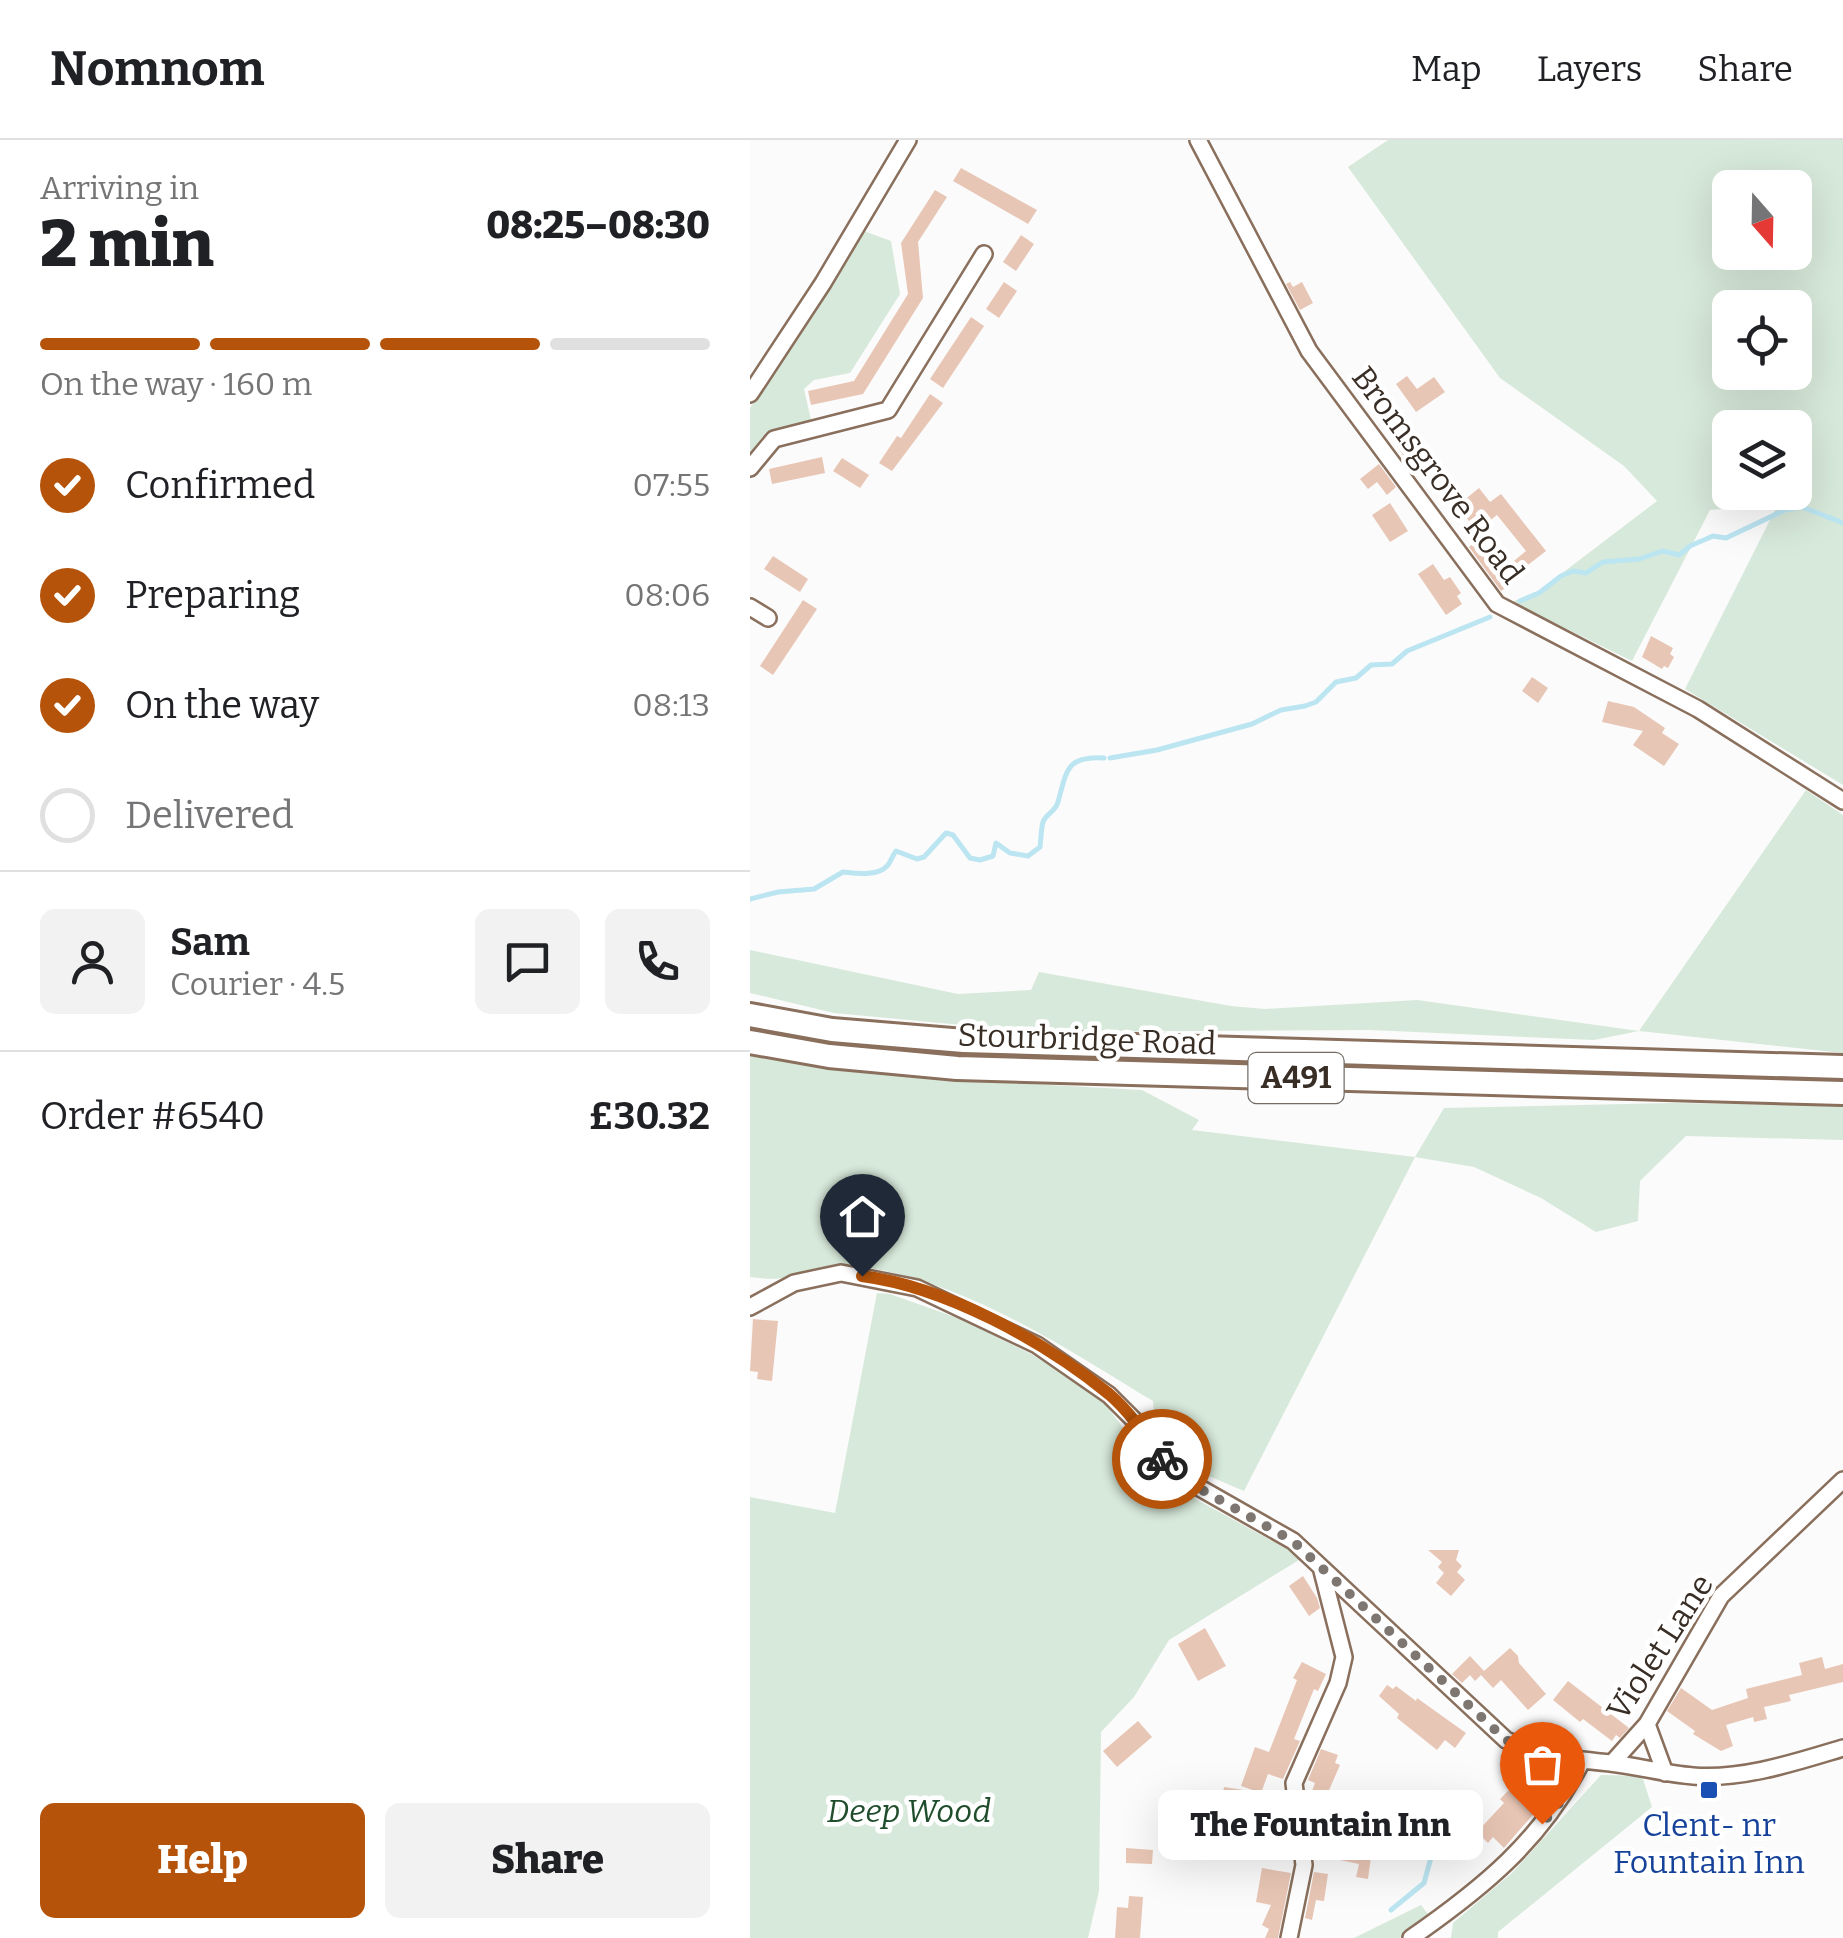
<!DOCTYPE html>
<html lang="en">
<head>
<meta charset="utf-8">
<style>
  body { margin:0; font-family:Bitter,serif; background:#f2f2f2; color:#202124; height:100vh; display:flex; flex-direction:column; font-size:38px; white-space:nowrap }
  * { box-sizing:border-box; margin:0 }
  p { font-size:32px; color:#757577 }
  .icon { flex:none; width:55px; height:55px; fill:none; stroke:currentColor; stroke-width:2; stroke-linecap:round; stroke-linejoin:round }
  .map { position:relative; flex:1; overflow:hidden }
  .side { display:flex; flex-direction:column; background:#fff; width:750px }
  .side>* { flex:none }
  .needle { width:65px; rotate:160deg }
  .tools { position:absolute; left:962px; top:30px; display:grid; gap:20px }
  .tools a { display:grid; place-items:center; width:100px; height:100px; border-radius:15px; background:#fff; box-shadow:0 10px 40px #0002; font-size:50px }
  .pin { position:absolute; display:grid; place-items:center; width:85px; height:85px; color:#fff; margin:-102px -42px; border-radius:50% 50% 50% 0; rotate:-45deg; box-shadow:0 0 10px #0007 }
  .pin .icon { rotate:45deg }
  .courier { position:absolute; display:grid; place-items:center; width:100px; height:100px; margin:-50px; border:8px solid #b45309; border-radius:50%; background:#fff; color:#222; box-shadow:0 2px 12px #0007 }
  .bubble { position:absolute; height:70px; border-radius:15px; background:#fff; box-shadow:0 10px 40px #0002; font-size:32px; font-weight:800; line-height:70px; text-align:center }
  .overview em { font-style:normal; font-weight:800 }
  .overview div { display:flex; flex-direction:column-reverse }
  .overview { display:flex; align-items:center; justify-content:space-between; height:170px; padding:0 40px }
  h1 { font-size:65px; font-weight:800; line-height:75px }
  .bar { display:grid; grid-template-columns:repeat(4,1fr); gap:15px 10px; align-content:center; height:120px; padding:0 40px }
  .bar i { height:12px; border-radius:8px; background:#e0e0e0 }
  .bar .on { background:#b45309 }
  .bar p { grid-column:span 4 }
  .line { display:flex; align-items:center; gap:25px; padding:0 40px; border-top:2px solid #e0e0e0 }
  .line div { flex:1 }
  .round { display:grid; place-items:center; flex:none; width:105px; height:105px; border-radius:15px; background:#f2f2f2 }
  ol { padding:0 40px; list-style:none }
  li { display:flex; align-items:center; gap:30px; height:110px }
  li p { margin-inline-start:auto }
  li .icon { padding:10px; border-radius:50%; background:#b45309; color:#fff; stroke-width:4 }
  li:last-child { color:#757577 }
  li i { width:55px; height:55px; border:5px solid #e0e0e0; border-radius:50% }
  .cta { display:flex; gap:20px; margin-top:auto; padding:20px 40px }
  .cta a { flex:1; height:115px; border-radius:15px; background:#b45309; color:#fff; font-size:40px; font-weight:800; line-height:115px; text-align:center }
  .cta a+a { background:#f2f2f2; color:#202124 }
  header { display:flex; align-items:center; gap:60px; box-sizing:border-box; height:140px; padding:0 50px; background:#fff; border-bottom:2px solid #e0e0e0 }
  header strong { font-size:48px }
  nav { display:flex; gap:55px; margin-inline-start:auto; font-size:35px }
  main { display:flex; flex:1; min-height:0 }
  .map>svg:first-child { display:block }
  .green { fill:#d7e9da; fill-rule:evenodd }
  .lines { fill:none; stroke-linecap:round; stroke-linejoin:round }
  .stream { stroke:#bce5f2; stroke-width:5 }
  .building { fill:#e8c6b5 }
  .minor-casing { stroke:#896f5c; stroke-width:20 }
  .highway-casing { stroke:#896f5c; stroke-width:28 }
  .minor { stroke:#fff; stroke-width:15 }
  .highway { stroke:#fff; stroke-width:22 }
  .done { stroke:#7d7671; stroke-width:10; stroke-dasharray:0 18 }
  .route { stroke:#b45309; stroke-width:12 }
  .transit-dot { fill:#1a4fb4; stroke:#fff; stroke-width:4 }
  .labels { text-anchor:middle; stroke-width:9; stroke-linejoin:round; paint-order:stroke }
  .shield { fill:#fff; stroke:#746d67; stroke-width:2.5 }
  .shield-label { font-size:30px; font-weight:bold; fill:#392e26 }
  .street-label { font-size:32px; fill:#392e26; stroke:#fff }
  .park-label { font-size:32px; font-style:italic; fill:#204d2c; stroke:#fff }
  .transit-label { font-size:32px; fill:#164399; stroke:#fff }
</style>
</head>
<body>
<header>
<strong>Nomnom</strong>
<nav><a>Map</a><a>Layers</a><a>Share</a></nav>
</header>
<main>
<section class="side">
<div class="overview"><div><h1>2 min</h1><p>Arriving in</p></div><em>08:25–08:30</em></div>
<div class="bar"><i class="on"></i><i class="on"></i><i class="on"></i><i></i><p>On the way · 160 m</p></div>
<ol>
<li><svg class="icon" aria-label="check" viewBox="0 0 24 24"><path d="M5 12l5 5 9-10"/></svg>Confirmed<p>07:55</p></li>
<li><svg class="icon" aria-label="check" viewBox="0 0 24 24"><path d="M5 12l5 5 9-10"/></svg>Preparing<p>08:06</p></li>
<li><svg class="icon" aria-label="check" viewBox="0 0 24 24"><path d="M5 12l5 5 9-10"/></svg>On the way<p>08:13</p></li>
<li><i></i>Delivered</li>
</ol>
<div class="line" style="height:180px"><a class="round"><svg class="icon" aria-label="person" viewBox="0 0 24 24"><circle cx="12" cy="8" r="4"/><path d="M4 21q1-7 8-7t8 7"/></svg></a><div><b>Sam</b><p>Courier · 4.5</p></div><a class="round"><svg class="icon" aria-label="chat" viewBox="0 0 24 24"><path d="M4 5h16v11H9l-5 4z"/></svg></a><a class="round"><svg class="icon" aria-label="phone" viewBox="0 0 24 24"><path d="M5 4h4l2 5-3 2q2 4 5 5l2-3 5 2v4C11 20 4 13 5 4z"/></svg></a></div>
<div class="line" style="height:130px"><div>Order #6540</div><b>£30.32</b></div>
<div class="cta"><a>Help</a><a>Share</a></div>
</section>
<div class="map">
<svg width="1093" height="1798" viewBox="0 0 1093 1798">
  <rect width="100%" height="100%" fill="#fbfbfb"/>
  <path class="green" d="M638,0H1093V645L935,549L1028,364L960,370L882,521L762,462L790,450L907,361L874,326L750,238L598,27ZM980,48H1045V112H980ZM980,168H1045V232H980ZM980,288H1045V352H980Z
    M114,91L141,101L150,154L100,233L64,240L54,249L61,280L16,292L0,314V268L88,136Z
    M1056,650L1093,675V913L889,891L844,900L620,890L288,892L84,873L0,853V810L208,854L281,850L289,832L481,866L514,869L667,860L889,891Z
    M0,913L204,940L392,950L449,980L442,990L665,1017L694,968L921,963L1093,965V1000L936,996L890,1041L888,1081L846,1092L791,1058L724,1027L665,1017L494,1351C445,1329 407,1323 403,1261C315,1208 225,1147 121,1128C89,1122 62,1135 31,1138C21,1140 10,1138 0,1137Z
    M127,1153L140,1154L213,1180L283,1215L353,1261L413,1341L544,1413L549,1420L419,1500L384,1557L351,1592L349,1751L338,1798H0V1357L85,1373Z
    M851,1635L892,1636L902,1667L748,1792V1798H701L703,1783L762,1733Z
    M671,1765L681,1778L649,1798H604Z"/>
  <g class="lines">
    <path class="stream" d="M770,461L789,453L811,436L823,431L836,433L853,422L889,419L913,411L929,415L940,406L963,396L976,398L1035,370L1052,367L1093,383
      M360,618L407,610L502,584L531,570L555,566L566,562L586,542L606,538L621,525L642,524L657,511L740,477
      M0,759L28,752L64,749L93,732C105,733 127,737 137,726C141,722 142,716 146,711L167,719L174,717L196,693L203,695L220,718L230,720L243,716L246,703L260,713L278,716L290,707C291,699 291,689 293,682C297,673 305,672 308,662C317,630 316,616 354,618
      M641,1770L674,1743L682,1714L713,1677"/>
  </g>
  <path class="building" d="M211,28L287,70L278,84L203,41Z
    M185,50L197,57L168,102L173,158L113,254L61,265L58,251L104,241L158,154L151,103Z
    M271,95L284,104L266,131L253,122Z
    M254,142L267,151L249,178L236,169Z
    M540,142L543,147L552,142L563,163L550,170L536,144Z
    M221,177L234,186L193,248L180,239Z
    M657,236L667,249L684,237L695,252L666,272L646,244Z
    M180,254L193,263L142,331L129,323L147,296L151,298Z
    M650,283L667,308L654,317L638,292Z
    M72,317L75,333L22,344L19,329Z
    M92,318L119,335L110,348L83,331Z
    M629,324L646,347L637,355L627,342L618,349L610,339Z
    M729,348L740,362L751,354L796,411L760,439L763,443L751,451L719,407L730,398L753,430L776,411L747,375L727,391L707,366Z
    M640,363L658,391L640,402L622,375Z
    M23,416L58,439L50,452L14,429Z
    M683,424L694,440L700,437L711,453L707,456L712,464L696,475L668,434Z
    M53,460L67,469L23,535L10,526Z
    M901,496L923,508L920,514L924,517L918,528L914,526L912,529L892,517Z
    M782,537L798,548L788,563L772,551Z
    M858,561L884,567L915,588L912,593L929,604L914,626L883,605L893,591L852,582Z
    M3,1179L28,1181L22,1241L7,1239L8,1232L0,1231Z
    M678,1410H709L706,1420L712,1426L707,1432L715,1440L701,1456L686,1443L694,1433L688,1427L692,1422Z
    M553,1436L567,1458L570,1468L559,1476L539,1446Z
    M455,1488L476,1526L448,1541L428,1504Z
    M760,1508L768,1516L769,1523L796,1554L778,1570L751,1540L743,1548L731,1535L725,1541L720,1535L712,1543L702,1534L720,1516L734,1531Z
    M1072,1517L1075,1529L1093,1524V1542L1039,1555L1041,1561L1014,1567L1017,1579L1004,1582L1003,1577L976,1585L983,1606L971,1611L943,1594L945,1591L917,1571L931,1548L962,1570L998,1558L996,1549L1052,1535L1049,1523Z
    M552,1522L576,1534L568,1551L564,1549L544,1599L550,1601L533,1639L518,1634L511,1653L491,1646L505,1607L519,1612L547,1540L543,1538Z
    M818,1541L879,1588L870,1598L866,1595L862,1601L833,1579L830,1582L803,1560Z
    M637,1545L643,1549L646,1546L666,1561L667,1558L716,1593L705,1608L695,1600L687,1610L647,1578L649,1574L629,1556Z
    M388,1581L402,1597L367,1627L353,1611Z
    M571,1609L588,1615L585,1623L590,1625L573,1664L559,1659L565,1643L558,1640Z
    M769,1640L793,1663L754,1708L743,1697L738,1703L727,1692L754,1663L750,1659Z
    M474,1647L494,1650L490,1673L470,1670Z
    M485,1675H516L517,1703L502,1704V1689H485Z
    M612,1676L626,1679L618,1739L606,1737L609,1724L585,1719L588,1702L607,1705Z
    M376,1708L403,1710L402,1724L376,1723Z
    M512,1728L541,1733L528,1798H515L519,1789L512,1785L521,1765L506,1762Z
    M564,1732L578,1734L574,1761L566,1760L562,1780L555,1778Z
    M379,1756L393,1757L390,1798H365L367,1767L378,1768Z"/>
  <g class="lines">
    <g class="minor-casing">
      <path id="minor" d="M448,0L559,211L747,464L948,569L1093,661
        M0,254L73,143L158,0
        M0,328L24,299L138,270L234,114
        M0,467L18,478
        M0,1167L44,1143L91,1133L167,1148L287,1205L359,1255L384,1280L420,1331L543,1401L756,1600C790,1616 823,1619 860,1623C888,1626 915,1634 943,1636C993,1640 1046,1622 1093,1608
        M897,1584L915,1633
        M862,1623L897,1584L971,1456L1093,1340
        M539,1798L554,1725L544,1643L588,1543L594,1517L572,1431
        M661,1798C733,1748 792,1700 832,1621"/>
    </g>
    <g class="highway-casing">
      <path id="highway" d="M0,875L82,890L214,901L1093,927
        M0,902L79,916L207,928L1093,953"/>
    </g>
    <use href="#minor" class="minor"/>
    <use href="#highway" class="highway"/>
  </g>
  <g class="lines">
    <path class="done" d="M412,1319L420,1332L543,1401L756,1600L786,1613L832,1621L811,1661L792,1684"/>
    <path class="route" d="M112,1136C196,1147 294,1201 359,1254C380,1272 396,1296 412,1319"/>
  </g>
  <rect class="transit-dot" x="949" y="1640" width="20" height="20" rx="5"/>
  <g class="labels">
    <rect class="shield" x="498.5" y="913" width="95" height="50" rx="8"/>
    <g class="shield-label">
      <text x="546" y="948">A491</text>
    </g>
    <g class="street-label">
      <text transform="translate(688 335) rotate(53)" y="11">Bromsgrove Road</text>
      <text transform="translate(337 899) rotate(2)" y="11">Stourbridge Road</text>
      <text transform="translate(910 1507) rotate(-57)" y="11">Violet Lane</text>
    </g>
    <g class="park-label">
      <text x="159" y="1682">Deep Wood</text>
    </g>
    <g class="transit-label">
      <text x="959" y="1696">Clent- nr<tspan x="959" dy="37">Fountain Inn</tspan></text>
    </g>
  </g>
</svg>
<div class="tools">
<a><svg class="needle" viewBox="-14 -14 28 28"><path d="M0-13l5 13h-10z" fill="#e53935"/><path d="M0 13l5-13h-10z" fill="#757577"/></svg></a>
<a><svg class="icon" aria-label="locate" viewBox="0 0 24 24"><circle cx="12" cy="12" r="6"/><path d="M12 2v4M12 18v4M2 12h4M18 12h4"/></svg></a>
<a><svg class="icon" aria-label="layers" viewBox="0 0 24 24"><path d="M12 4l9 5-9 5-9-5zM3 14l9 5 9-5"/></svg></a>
</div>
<div class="pin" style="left:792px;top:1684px;background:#ea580c"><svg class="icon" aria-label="bag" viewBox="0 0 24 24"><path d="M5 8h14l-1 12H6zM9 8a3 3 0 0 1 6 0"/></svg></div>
<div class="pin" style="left:112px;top:1136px;background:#1f2937"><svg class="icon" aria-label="home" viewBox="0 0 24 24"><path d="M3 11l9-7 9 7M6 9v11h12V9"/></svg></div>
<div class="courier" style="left:412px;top:1319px"><svg class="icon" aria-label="bike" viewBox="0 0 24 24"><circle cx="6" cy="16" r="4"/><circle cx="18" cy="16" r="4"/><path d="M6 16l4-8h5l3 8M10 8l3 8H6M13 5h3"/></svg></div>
<div class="bubble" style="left:408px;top:1650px;width:325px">The Fountain Inn</div>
</div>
</main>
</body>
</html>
